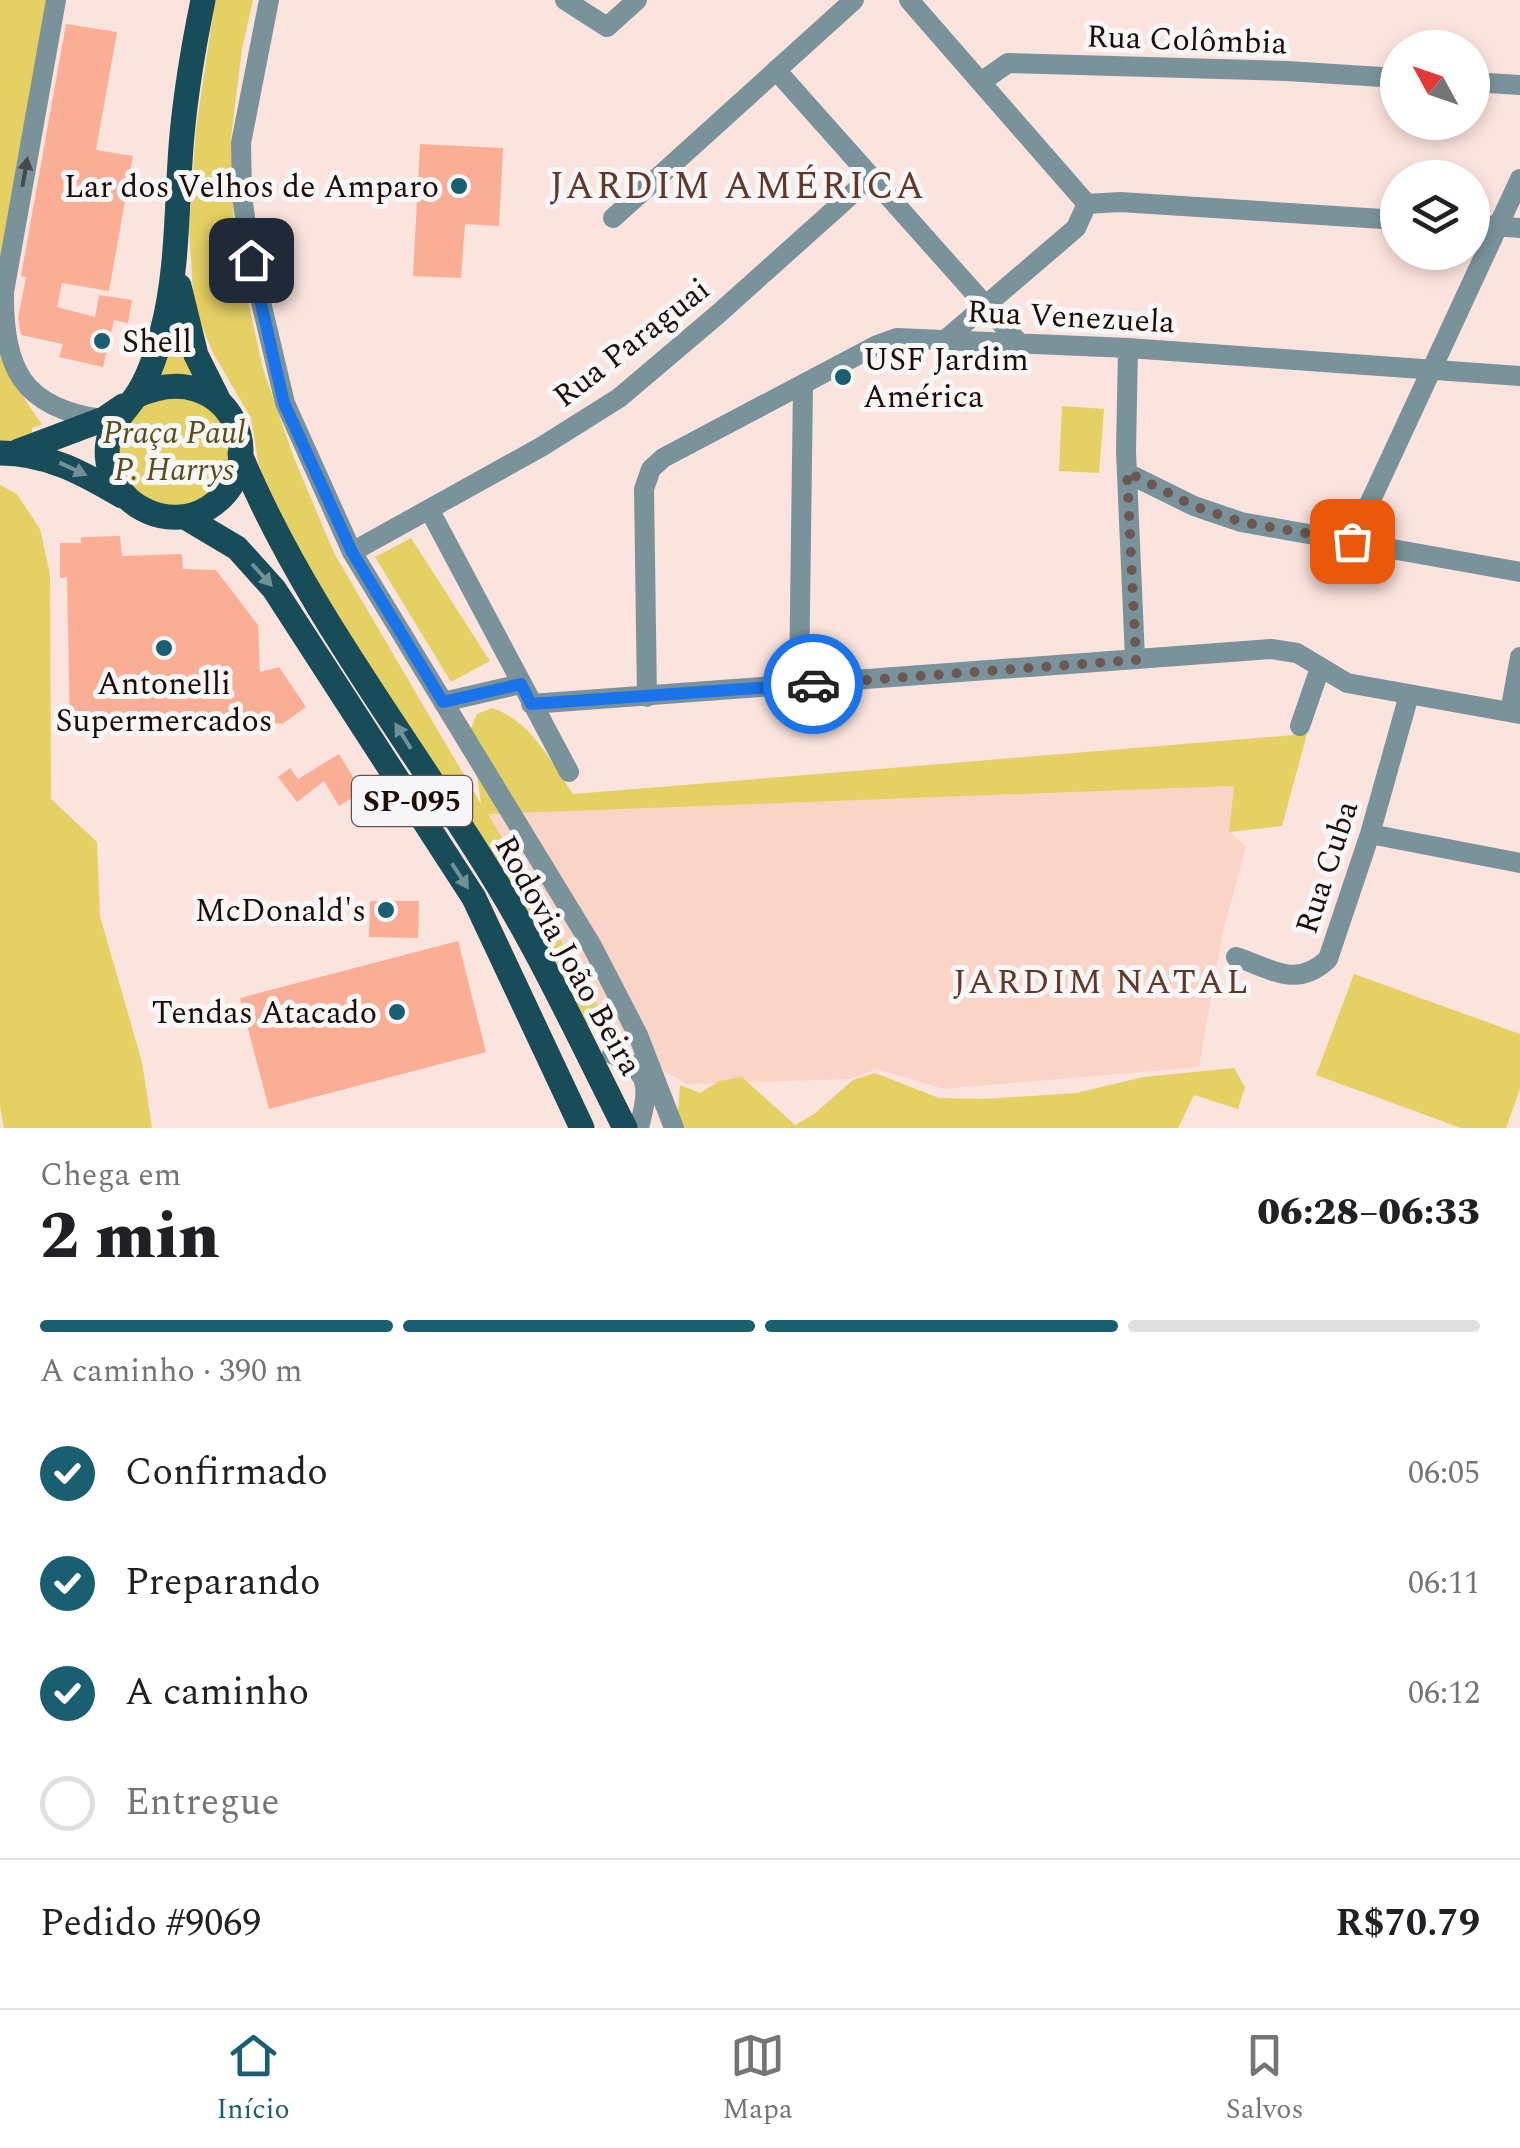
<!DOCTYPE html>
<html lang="pt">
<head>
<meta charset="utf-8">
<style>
  body { margin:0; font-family:Spectral,serif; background:#f6f6f6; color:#202124; height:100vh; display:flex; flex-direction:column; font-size:38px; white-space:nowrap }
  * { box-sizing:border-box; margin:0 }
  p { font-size:32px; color:#757577 }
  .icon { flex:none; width:55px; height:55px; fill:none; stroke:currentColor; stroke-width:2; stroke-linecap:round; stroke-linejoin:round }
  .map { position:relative; height:1128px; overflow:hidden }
  .side { display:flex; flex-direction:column; background:#fff; flex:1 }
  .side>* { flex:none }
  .needle { width:65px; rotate:310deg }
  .buttons { position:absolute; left:1380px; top:30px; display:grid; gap:20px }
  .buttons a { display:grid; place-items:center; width:110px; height:110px; border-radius:50%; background:#fff; box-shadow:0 5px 15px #0003; font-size:50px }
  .pin { position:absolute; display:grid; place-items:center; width:85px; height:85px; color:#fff; margin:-42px; border-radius:20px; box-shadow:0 5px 15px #0006 }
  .courier { position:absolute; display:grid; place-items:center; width:100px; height:100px; margin:-50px; border:8px solid #1a73e8; border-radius:50%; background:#fff; color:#222; box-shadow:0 2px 12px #0007 }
  .summary em { font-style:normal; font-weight:800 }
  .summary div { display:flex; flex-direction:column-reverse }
  .summary { display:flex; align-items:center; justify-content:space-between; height:170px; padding:0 40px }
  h1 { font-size:65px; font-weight:800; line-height:75px }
  .bar { display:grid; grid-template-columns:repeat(4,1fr); gap:15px 10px; align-content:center; height:120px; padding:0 40px }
  .bar i { height:12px; border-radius:8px; background:#e0e0e0 }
  .bar .on { background:#1a5f71 }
  .bar p { grid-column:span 4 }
  .line { display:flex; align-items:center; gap:25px; padding:0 40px; border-top:2px solid #e0e0e0 }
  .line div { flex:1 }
  ol { padding:0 40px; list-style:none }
  li { display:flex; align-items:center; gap:30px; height:110px }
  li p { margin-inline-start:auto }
  li .icon { padding:10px; border-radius:50%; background:#1a5f71; color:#fff; stroke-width:4 }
  li:last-child { color:#757577 }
  li i { width:55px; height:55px; border:5px solid #e0e0e0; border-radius:50% }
  .menu { display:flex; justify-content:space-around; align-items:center; height:140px; border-top:2px solid #e0e0e0; background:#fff; font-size:28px; color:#757577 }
  .menu a { display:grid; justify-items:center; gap:5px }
  .menu .on { color:#1a5f71 }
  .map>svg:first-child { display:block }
  .built { fill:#fbd4c8 }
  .green { fill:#e5d063 }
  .building { fill:#faae96 }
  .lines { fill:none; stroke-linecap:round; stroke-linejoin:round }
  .minor { stroke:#7a939b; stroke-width:20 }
  .major { stroke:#184c59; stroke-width:25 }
  .oneway { fill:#48494a }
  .oneway2 { fill:#719098 }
  .done { stroke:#6c5852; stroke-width:10; stroke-dasharray:0 18 }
  .route { stroke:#1a73e8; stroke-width:12 }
  .poi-dot { fill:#1a5f71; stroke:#f7f7f7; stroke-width:4 }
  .labels { text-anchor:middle; stroke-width:10; stroke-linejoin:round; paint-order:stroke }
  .shield { fill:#f7f7f7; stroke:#60524f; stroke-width:2.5 }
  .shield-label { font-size:30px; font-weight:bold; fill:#1f0c07 }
  .street-label { font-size:32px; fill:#1f0c07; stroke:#f7f7f7 }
  .poi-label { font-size:32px; fill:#1f0c07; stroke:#f7f7f7; text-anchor:end }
  .park-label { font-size:32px; font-style:italic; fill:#594f16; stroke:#f7f7f7 }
  .neighbourhood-label { font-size:35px; letter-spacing:2.5px; fill:#643729; stroke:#f7f7f7 }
  .quarter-label { font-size:38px; letter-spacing:2.5px; fill:#643729; stroke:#f7f7f7 }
</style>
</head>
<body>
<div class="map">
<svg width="1520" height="1128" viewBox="0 0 1520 1128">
  <rect width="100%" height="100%" fill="#fbe4dd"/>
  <path class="built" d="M1235,786L1229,831L1246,847L1223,931L1199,1067L944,1089L877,1069L848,1079L687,1084L608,1038L483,814Z"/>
  <path class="green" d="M0,0H61L6,320C9,366 13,386 42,424L32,428V435L0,457Z
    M215,0H253L242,49L231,138L234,237L263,369L294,458L334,553L481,804L471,728L477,714L492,708C532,721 550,761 573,794L1307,734L1282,826L1229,832L1234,786L488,814L603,1014L586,1026L272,506L258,461L251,418L213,353L194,307L189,228L196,129Z
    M175,286L202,381L152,382Z
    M119 451a56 56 0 1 1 112 0a56 56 0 1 1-112 0Z
    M1062,406L1104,409L1099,473L1059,471Z
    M0,485L17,494L40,529L50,574L51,799L97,842L100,916L142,1062L152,1128H4L0,1106Z
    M411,538L490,661L451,682L375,557Z
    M1354,974L1520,1034V1089L1506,1128H1461L1316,1075Z
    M1234,1068L1245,1087L1238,1109L1194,1095L1178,1128H678L677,1125L680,1085L700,1093L719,1081L742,1077L795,1125L814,1114L853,1080L875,1073L939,1098L985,1099L1076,1093L1143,1077Z"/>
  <path class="building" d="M66,24L117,32L96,150L133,156L109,291L62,283L57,307L95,317L99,295L132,300L128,323L114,320L103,367L59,357L63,344L21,335L18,318L26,277L21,276Z
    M420,144L503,148L499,226L465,224L461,278L413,276Z
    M120,536L122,556L182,554L183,569L216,570L258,625L260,672L279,667L306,707L282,724L261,722V729L70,733L67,577L60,578V543H81V537Z
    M339,754L362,792L339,806L324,781L297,802L278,777L290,768L298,779Z
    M370,901H419L418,938L369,937Z
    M458,941L486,1052L269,1109L240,998Z"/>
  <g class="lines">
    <path class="minor" d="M56,0L4,292C3,368 22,408 102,419
      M269,0L241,143L242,196L251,260L285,403L352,552L592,946L638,1035L674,1128
      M565,0L607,27L637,0
      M909,0L1087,204
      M776,70L1019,343
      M981,82L1008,63L1287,71L1398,78
      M1472,82L1520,85
      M1087,204L1120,202L1398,220
      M613,218L854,0
      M1472,224L1520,228
      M945,340L1076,228L1087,204
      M1128,348L1126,451L1135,659
      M1127,473L1194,506L1241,522L1520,572
      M429,509L569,772
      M1352,541L1520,179
      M352,552L541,447L619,398L717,315L871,177
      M799,685L803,385
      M647,697L644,489L651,469L663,458L875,346L897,338L1128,348L1520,376
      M443,702L521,684
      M531,704L1271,649L1297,653L1347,683L1520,714
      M1510,712L1520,657
      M1300,726L1320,668
      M1370,834L1520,863
      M1236,957C1272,969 1297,989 1328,959L1370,834L1409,695
      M612,1054C651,1071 649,1087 640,1124"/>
    <path class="major" d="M179,286L196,355L220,403
      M136,396C228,353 278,464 208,508C169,532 116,507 108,462C103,432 120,417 136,396C148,379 157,351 162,332C179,269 176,200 182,135C186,91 194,44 203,0
      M19,451L104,419L123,406
      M0,453C47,453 83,473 122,496
      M240,454C302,605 413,745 498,885C545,963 584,1047 625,1128
      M185,517L237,548L274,589L474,898L582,1128"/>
  </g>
  <defs><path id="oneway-solid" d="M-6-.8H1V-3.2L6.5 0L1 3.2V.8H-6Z" transform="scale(2.5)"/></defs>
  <use class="oneway" href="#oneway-solid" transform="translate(25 172) rotate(-80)"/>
  <g class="oneway2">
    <use href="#oneway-solid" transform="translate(73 469) rotate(25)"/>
    <use href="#oneway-solid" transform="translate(262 575) rotate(48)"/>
    <use href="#oneway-solid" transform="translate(403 736) rotate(-122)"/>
    <use href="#oneway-solid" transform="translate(460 876) rotate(57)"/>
  </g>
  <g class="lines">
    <path class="done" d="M813,684L1136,660L1127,472L1194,506L1241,522L1352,541"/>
    <path class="route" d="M251,260L284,403L352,552L443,702L521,684L531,704L813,684"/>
  </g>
  <g class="poi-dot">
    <circle cx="459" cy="186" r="10"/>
    <circle cx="102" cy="341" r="10"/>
    <circle cx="843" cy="377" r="10"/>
    <circle cx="164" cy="648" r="10"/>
    <circle cx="386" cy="910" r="10"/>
    <circle cx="397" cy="1012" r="10"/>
  </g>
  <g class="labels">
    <rect class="shield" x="352" y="776" width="120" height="50" rx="8"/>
    <g class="shield-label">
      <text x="412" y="811">SP-095</text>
    </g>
    <g class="street-label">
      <text transform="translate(1187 39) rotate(2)" y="11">Rua Colômbia</text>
      <text transform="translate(1071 316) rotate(3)" y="11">Rua Venezuela</text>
      <text transform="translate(631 342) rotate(-38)" y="11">Rua Paraguai</text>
      <text transform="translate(1326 867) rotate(-72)" y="11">Rua Cuba</text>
      <text transform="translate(569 955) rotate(61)" y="11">Rodovia João Beira</text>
    </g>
    <g class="poi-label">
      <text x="439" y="197">Lar dos Velhos de Amparo</text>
      <text x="122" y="352" text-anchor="start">Shell</text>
      <text x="863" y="370" text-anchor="start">USF Jardim<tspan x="863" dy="37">América</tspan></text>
      <text x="164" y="694" text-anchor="middle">Antonelli<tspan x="164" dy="37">Supermercados</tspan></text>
      <text x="366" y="921">McDonald's</text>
      <text x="377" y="1023">Tendas Atacado</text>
    </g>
    <g class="park-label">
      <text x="174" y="443">Praça Paul<tspan x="174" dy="37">P. Harrys</tspan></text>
    </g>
    <g class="neighbourhood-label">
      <text x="1102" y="993">JARDIM NATAL</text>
    </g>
    <g class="quarter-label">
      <text x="738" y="198">JARDIM AMÉRICA</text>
    </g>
  </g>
</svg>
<div class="buttons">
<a><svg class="needle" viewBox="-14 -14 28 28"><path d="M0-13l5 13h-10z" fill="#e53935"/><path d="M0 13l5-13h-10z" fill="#757577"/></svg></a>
<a><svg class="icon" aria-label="layers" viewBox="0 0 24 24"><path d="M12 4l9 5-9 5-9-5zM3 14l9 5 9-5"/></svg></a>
</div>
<div class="pin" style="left:1352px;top:541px;background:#ea580c"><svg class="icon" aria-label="bag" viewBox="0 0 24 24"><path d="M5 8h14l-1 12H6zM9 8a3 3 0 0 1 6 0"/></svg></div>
<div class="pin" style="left:251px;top:260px;background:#1f2937"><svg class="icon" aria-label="home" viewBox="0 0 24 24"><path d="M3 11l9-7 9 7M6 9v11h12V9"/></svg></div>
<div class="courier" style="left:813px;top:684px"><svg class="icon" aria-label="car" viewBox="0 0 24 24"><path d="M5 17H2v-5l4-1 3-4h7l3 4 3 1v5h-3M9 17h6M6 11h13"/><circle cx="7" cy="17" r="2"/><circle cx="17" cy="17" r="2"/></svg></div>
</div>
<section class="side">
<div class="summary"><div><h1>2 min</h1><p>Chega em</p></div><em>06:28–06:33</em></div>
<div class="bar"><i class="on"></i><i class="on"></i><i class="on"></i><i></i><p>A caminho · 390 m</p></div>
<ol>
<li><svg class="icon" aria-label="check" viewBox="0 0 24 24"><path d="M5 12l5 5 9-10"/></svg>Confirmado<p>06:05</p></li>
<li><svg class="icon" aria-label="check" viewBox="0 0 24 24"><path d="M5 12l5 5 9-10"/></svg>Preparando<p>06:11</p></li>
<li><svg class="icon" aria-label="check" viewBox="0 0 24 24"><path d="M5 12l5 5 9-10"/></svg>A caminho<p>06:12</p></li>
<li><i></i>Entregue</li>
</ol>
<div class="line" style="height:130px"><div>Pedido #9069</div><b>R$70.79</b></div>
</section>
<nav class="menu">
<a class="on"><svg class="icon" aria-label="home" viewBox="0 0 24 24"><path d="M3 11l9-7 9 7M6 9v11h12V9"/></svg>Início</a>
<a><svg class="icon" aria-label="map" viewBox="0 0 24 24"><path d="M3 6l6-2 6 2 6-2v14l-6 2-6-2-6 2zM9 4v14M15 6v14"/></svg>Mapa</a>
<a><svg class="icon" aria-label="saved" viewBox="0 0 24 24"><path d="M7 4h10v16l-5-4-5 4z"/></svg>Salvos</a>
</nav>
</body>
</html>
